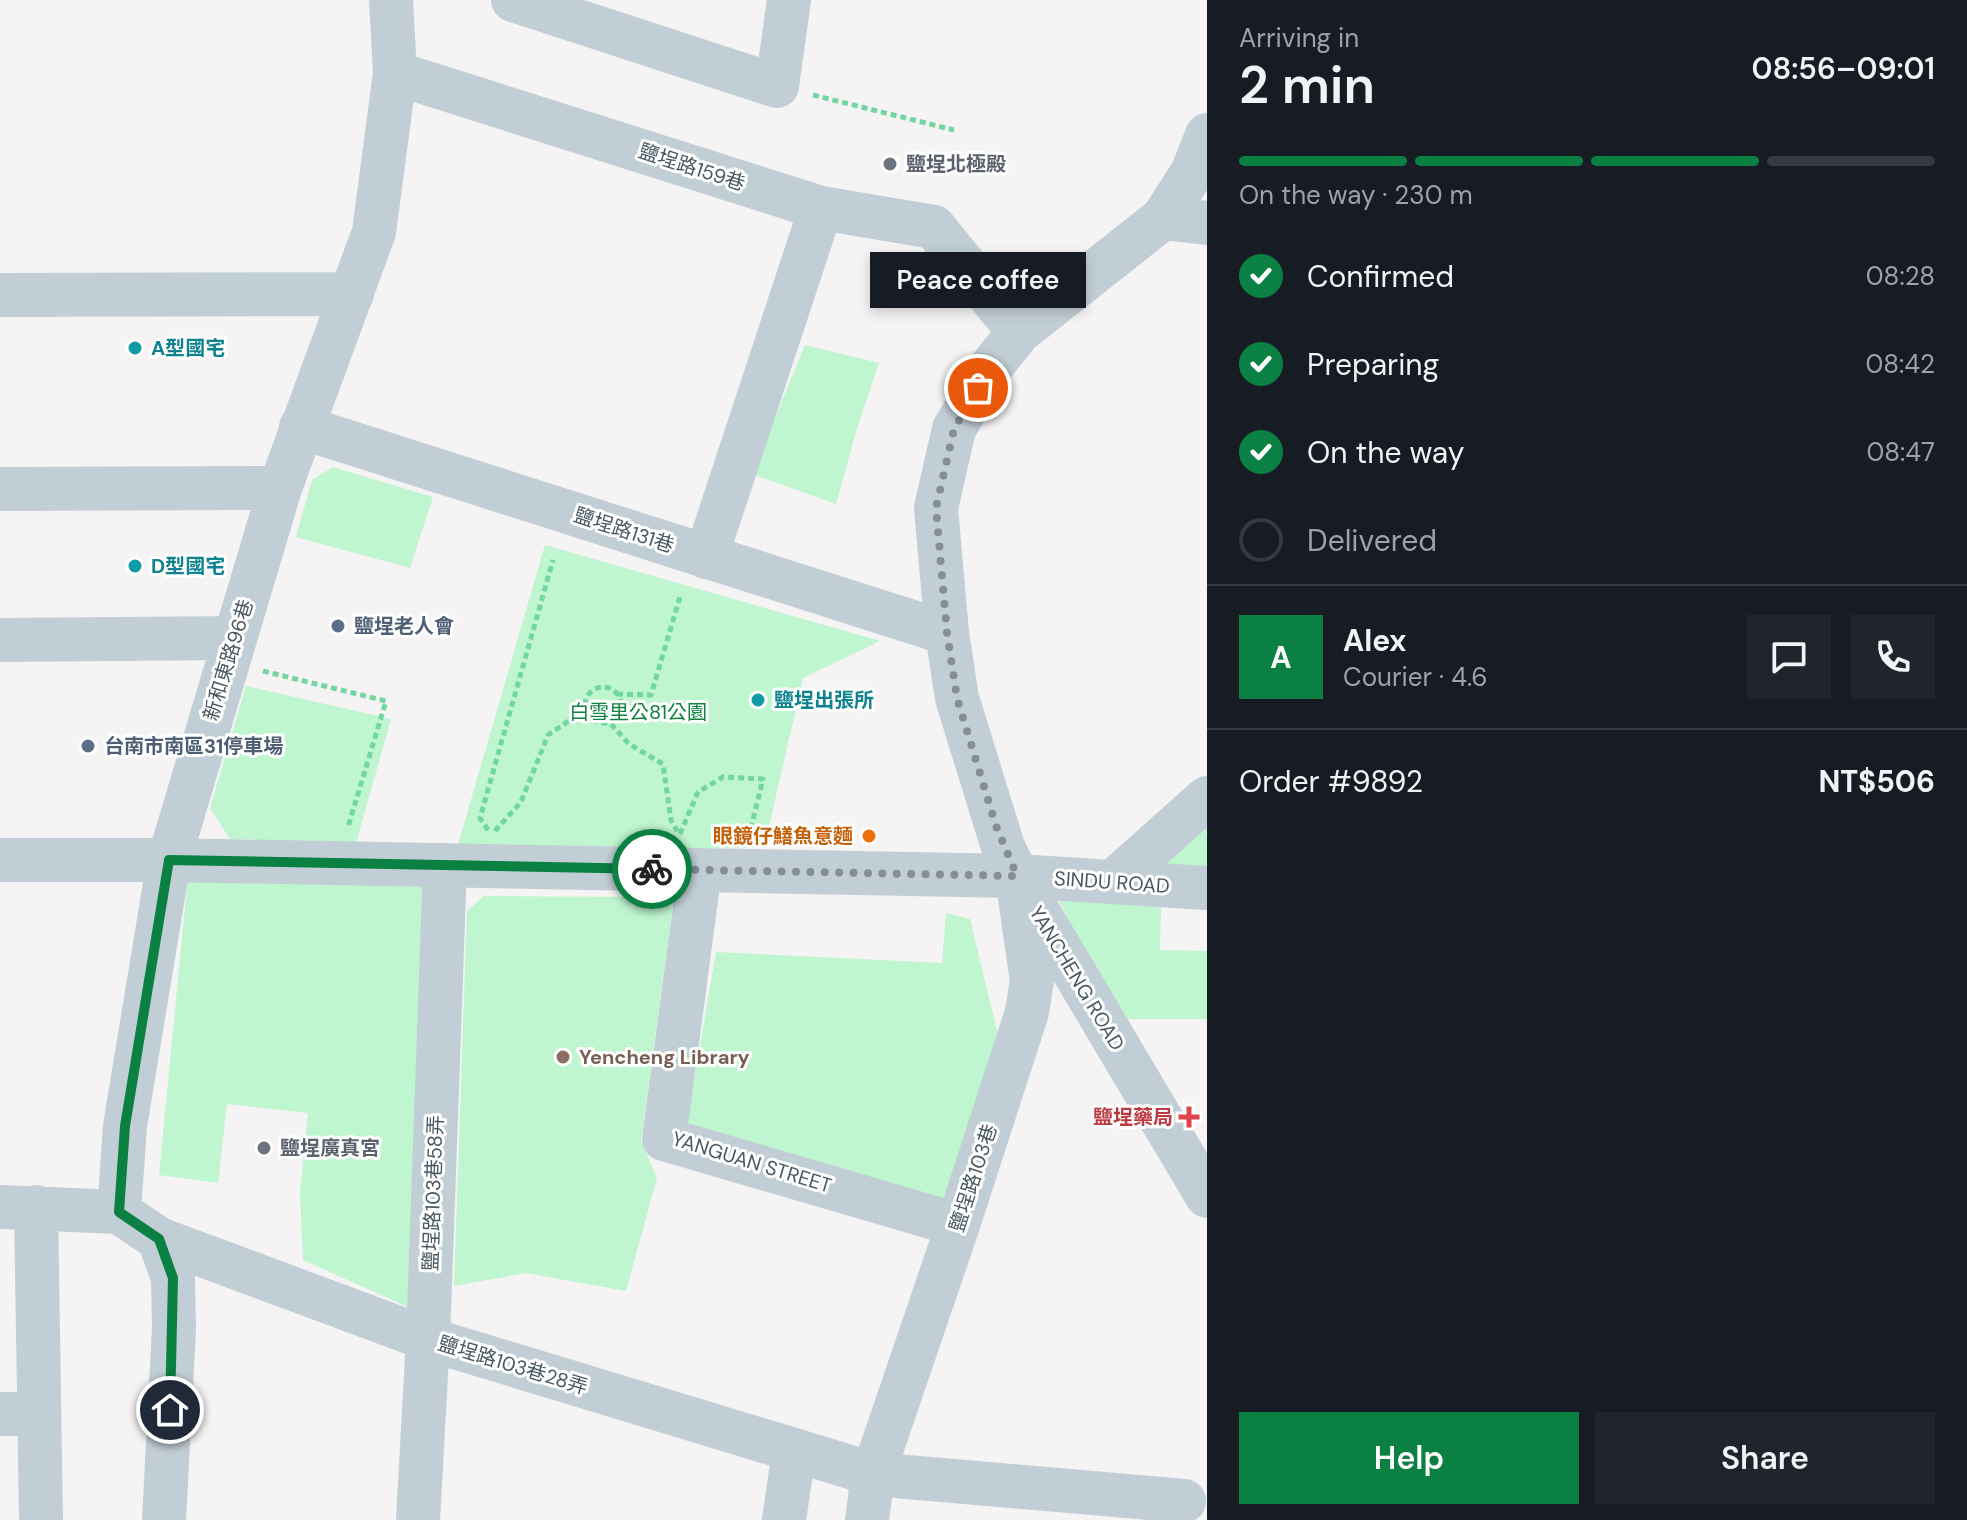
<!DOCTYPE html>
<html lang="en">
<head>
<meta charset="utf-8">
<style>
  body { margin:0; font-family:"DM Sans","Noto Sans TC",sans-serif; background:#20242c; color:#f1f3f6; height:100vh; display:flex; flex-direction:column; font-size:30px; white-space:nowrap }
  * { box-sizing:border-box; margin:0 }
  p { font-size:26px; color:#9ea1a6 }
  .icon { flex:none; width:44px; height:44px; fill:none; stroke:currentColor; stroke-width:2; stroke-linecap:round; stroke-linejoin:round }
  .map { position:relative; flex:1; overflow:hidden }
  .sheet { display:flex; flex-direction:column; background:#171b24; width:760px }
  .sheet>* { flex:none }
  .pin { position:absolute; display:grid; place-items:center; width:68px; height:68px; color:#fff; margin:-34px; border:4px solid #fff; border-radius:50%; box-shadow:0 2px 8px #0007 }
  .courier { position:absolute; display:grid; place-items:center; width:80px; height:80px; margin:-40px; border:6px solid #0b8043; border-radius:50%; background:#fff; color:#222; box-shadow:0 2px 10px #0007 }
  .bubble { position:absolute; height:56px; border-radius:0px; background:#171b24; box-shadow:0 4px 12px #0003; font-size:26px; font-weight:600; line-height:56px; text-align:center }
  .head em { font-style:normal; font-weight:600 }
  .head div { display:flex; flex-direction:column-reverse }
  .head { display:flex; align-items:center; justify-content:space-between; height:136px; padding:0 32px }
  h1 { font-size:52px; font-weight:600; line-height:60px }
  .bar { display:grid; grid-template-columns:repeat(4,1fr); gap:12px 8px; align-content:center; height:96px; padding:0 32px }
  .bar i { height:10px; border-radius:6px; background:#363941 }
  .bar .on { background:#0b8043 }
  .bar p { grid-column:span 4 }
  .line { display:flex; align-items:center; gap:20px; padding:0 32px; border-top:2px solid #363941 }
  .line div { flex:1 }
  .round { display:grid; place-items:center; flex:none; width:84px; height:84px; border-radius:0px; background:#20242c }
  ol { padding:0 32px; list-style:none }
  li { display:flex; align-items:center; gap:24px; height:88px }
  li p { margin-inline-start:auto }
  li .icon { padding:8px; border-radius:50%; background:#0b8043; color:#fff; stroke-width:4 }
  li:last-child { color:#9ea1a6 }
  li i { width:44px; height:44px; border:4px solid #363941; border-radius:50% }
  .cta { display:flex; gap:16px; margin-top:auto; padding:16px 32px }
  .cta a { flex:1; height:92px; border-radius:0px; background:#0b8043; color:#fff; font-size:32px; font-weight:600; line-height:92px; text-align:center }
  .cta a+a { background:#20242c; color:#f1f3f6 }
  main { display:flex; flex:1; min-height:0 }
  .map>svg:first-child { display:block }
  .green { fill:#bff5cf }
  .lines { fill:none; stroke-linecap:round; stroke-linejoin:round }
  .path { stroke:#72d79e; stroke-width:5; stroke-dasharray:6 4; stroke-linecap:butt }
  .minor { stroke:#c2ced5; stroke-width:44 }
  .done { stroke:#858e95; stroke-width:8; stroke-dasharray:0 14.4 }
  .route { stroke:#0b8043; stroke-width:10 }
  .worship-dot { fill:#6b7280; stroke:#fff; stroke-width:3 }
  .culture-dot { fill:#0f9aa8; stroke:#fff; stroke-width:3 }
  .service-dot { fill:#5c6f8a; stroke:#fff; stroke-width:3 }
  .food-dot { fill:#e8710a; stroke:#fff; stroke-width:3 }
  .education-dot { fill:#8d6e63; stroke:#fff; stroke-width:3 }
  .health-dot { fill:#e0444e; stroke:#fff; stroke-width:3 }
  .labels { text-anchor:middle; stroke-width:6; stroke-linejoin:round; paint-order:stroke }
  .worship-label { font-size:20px; font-weight:bold; fill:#5b616d; stroke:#fff; text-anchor:start }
  .street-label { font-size:20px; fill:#485863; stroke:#fff }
  .culture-label { font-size:20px; font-weight:bold; fill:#0d838f; stroke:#fff; text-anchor:start }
  .service-label { font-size:20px; font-weight:bold; fill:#4e5e75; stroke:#fff; text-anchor:start }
  .park-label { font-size:20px; fill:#0e823f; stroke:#fff }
  .food-label { font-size:20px; font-weight:bold; fill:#c56008; stroke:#fff; text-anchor:end }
  .education-label { font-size:20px; font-weight:bold; fill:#785e54; stroke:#fff; text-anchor:start }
  .health-label { font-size:20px; font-weight:bold; fill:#be3a42; stroke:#fff; text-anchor:end }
</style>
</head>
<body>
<main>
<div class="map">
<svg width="1207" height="1520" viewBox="0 0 1207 1520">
  <rect width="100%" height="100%" fill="#f5f3f3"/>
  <path class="green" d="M805,345L879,363L858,425L836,504L752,474Z
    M333,467L433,497L410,568L296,537L312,480Z
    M545,545L880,641L803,678L764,848H457Z
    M246,686L391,719L356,843L230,839L210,808Z
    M1207,814V876L1145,871Z
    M440,874L417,1311L303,1260L300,1192L308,1113L227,1104L218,1183L159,1175L188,876Z
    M484,896L674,897L641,1141L657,1178L626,1291L526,1273L454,1286L467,911Z
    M1057,897L1161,906L1160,950L1207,951V1019H1118Z
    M946,913L970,919L997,1031L954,1216L686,1129L716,952L942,963Z"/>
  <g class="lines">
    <path class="path" d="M813,95L954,130
      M263,671L386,701L348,827
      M585 705a18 18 0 1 1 36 0a18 18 0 1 1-36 0Z
      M617,694L651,695L680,597
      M611,724L629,744L663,764L671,820L679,834
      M488,830L480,818L553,560
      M495,831L521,802L548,735L586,709
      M680,834L698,792L723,777L763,779L749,836"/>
    <path class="minor" d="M391,0L395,73L374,232L280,488L169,860L125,1126L119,1212L159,1239L428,1339L873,1474L1184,1501
      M513,0L777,86L789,0
      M395,73L821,208L934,227L1019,332
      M1207,135L1192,173L1163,218L1019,332L990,368L954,429L936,508L947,633L957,698L1003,847L1017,876L1207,1196
      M1163,218L1207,223
      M0,295L352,294
      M301,427L947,633
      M0,489L280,488
      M706,557L821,208
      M0,640L234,638
      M0,860H169L1017,876L1207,888
      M700,870L664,1139L958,1225
      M1113,882L1207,798
      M0,1207L119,1212
      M36,1207L41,1520
      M159,1239L173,1278L174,1328L164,1520
      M0,1414H39
      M418,1520L428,1339L445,865
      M784,1520L794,1451
      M867,1520L873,1474L958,1225L1027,1012L1032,981L1020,898"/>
  </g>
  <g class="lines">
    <path class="done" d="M652,869L1017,876L996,826L957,698L947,633L936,508L954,429L978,388"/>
    <path class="route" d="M170,1410L173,1278L159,1239L119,1212L125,1126L169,860L652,869"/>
  </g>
  <g class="worship-dot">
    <circle cx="890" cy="164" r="8"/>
    <circle cx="264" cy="1148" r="8"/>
  </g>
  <g class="culture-dot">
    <circle cx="135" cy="348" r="8"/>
    <circle cx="135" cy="566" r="8"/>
    <circle cx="758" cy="700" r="8"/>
  </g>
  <g class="service-dot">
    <circle cx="338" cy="626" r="8"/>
    <circle cx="88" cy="746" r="8"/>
  </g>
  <circle class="food-dot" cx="869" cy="836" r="8"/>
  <circle class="education-dot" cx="563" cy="1057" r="8"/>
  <path class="health-dot" d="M1185 1105h8v8h8v8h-8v8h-8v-8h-8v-8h8z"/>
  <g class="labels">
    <g class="worship-label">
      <text x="906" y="171">鹽埕北極殿</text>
      <text x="280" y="1155">鹽埕廣真宮</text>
    </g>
    <g class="street-label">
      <text transform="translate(692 167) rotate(18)" y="7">鹽埕路159巷</text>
      <text transform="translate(624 530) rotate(18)" y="7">鹽埕路131巷</text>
      <text transform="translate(228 660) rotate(-73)" y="7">新和東路96巷</text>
      <text transform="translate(1112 882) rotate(4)" y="7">SINDU ROAD</text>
      <text transform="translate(1077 978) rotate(59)" y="7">YANCHENG ROAD</text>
      <text transform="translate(752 1162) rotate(17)" y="7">YANGUAN STREET</text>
      <text transform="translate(973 1178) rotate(-72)" y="7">鹽埕路103巷</text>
      <text transform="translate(433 1193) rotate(-88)" y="7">鹽埕路103巷58弄</text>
      <text transform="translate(513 1365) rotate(17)" y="7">鹽埕路103巷28弄</text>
    </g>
    <g class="culture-label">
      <text x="151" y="355">A型國宅</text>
      <text x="151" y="573">D型國宅</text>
      <text x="774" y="707">鹽埕出張所</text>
    </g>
    <g class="service-label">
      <text x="354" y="633">鹽埕老人會</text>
      <text x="104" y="753">台南市南區31停車場</text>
    </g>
    <g class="park-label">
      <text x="638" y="719">白雪里公81公園</text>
    </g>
    <g class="food-label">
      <text x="853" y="843">眼鏡仔鱔魚意麵</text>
    </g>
    <g class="education-label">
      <text x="579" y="1064">Yencheng Library</text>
    </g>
    <g class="health-label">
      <text x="1173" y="1124">鹽埕藥局</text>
    </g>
  </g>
</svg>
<div class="pin" style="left:978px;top:388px;background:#ea580c"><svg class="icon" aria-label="bag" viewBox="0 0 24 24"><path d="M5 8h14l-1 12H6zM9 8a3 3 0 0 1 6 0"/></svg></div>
<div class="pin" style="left:170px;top:1410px;background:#1f2937"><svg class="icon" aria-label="home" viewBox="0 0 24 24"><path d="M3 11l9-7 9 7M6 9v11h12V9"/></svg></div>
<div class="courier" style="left:652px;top:869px"><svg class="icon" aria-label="bike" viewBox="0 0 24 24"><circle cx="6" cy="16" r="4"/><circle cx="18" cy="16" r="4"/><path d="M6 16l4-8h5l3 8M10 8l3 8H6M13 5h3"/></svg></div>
<div class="bubble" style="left:870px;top:252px;width:216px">Peace coffee</div>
</div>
<section class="sheet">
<div class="head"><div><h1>2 min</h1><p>Arriving in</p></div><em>08:56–09:01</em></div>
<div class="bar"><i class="on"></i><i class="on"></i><i class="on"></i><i></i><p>On the way · 230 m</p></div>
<ol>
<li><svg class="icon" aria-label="check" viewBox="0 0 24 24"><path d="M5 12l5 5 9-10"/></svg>Confirmed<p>08:28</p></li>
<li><svg class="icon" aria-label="check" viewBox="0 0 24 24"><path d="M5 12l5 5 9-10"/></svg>Preparing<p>08:42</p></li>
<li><svg class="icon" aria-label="check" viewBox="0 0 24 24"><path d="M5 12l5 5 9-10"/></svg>On the way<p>08:47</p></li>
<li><i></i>Delivered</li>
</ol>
<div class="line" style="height:144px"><b class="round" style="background:#0b8043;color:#fff">A</b><div><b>Alex</b><p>Courier · 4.6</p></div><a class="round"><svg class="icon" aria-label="chat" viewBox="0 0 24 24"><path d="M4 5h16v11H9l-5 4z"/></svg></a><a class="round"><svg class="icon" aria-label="phone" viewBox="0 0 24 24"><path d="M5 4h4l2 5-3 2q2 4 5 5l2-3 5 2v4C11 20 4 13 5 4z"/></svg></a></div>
<div class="line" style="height:104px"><div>Order #9892</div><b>NT$506</b></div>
<div class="cta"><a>Help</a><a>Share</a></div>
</section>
</main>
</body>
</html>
